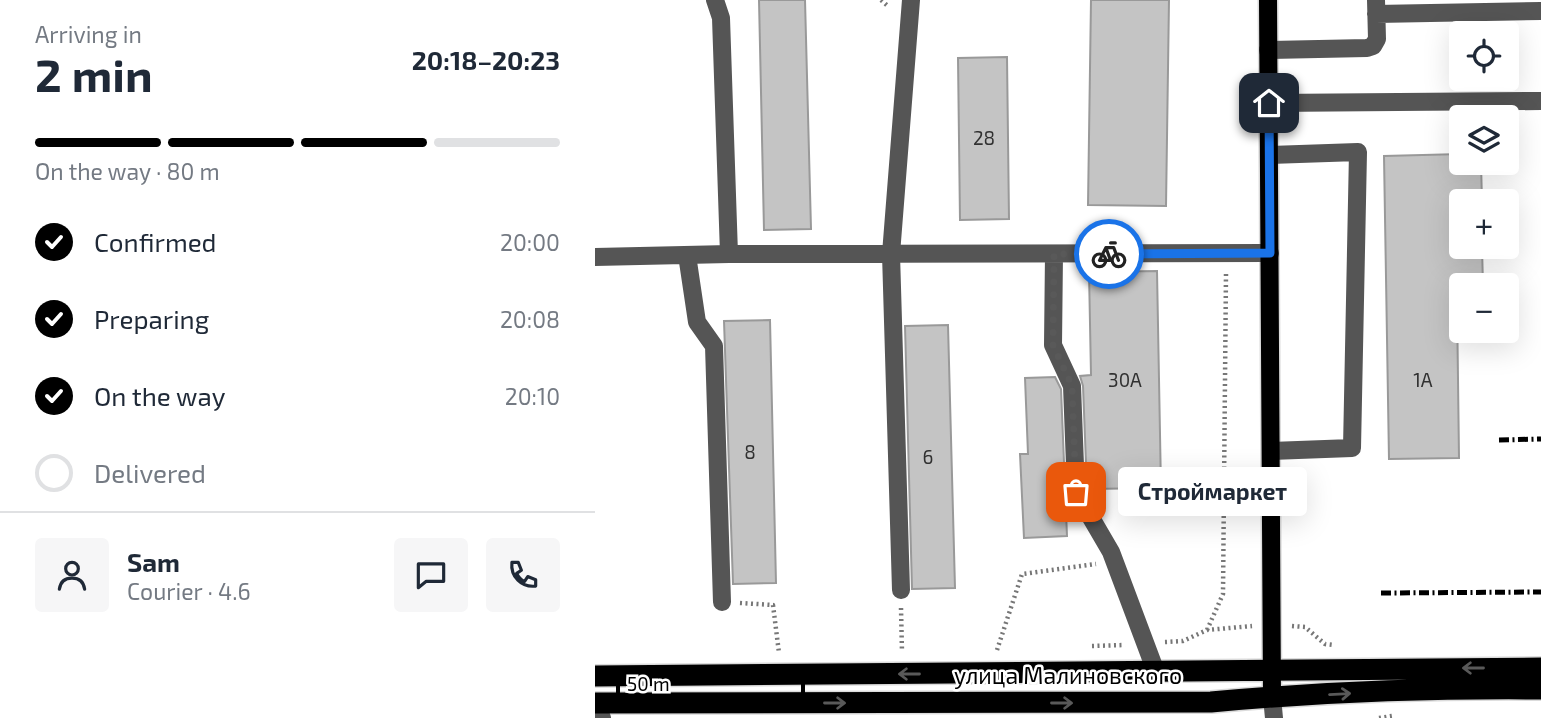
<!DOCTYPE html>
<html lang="en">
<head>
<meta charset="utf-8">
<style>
  body { margin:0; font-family:"Exo 2",sans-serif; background:#f6f6f7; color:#1f2937; height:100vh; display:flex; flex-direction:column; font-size:26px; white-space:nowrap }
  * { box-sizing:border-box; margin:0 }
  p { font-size:23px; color:#747a83 }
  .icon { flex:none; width:38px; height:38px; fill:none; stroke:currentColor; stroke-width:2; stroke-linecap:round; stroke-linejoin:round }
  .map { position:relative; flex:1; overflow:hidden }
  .sheet { display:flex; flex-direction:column; background:#fff; width:595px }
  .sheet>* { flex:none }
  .buttons { position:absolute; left:854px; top:21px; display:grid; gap:14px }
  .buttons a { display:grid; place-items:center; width:70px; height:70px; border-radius:7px; background:#fff; box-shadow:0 7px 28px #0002; font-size:35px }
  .scale { position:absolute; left:21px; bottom:18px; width:189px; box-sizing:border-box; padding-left:7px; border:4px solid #000; border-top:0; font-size:19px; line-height:24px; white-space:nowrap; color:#000; -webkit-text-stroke:5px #fff; paint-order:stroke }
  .pin { position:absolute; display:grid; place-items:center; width:60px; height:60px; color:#fff; margin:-30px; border-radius:14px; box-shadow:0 4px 10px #0006 }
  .courier { position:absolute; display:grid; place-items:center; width:70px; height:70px; margin:-35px; border:5px solid #1a73e8; border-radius:50%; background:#fff; color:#222; box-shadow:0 2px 9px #0007 }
  .bubble { position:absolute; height:49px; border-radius:7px; background:#fff; box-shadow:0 7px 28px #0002; font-size:23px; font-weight:700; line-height:49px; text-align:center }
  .head em { font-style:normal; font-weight:700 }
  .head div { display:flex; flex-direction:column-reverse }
  .head { display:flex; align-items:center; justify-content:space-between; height:119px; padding:0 35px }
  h1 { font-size:46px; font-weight:700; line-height:52px }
  .bar { display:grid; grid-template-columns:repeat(4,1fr); gap:10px 7px; align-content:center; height:84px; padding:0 35px }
  .bar i { height:9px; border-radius:5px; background:#e0e1e3 }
  .bar .selected { background:#000 }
  .bar p { grid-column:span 4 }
  .line { display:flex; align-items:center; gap:18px; padding:0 35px; border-top:2px solid #e0e1e3 }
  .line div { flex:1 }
  .round { display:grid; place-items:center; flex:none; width:74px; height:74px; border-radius:7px; background:#f6f6f7 }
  ol { padding:0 35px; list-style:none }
  li { display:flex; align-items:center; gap:21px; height:77px }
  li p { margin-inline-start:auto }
  li .icon { padding:7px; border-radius:50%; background:#000; color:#fff; stroke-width:4 }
  li:last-child { color:#747a83 }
  li i { width:38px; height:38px; border:4px solid #e0e1e3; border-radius:50% }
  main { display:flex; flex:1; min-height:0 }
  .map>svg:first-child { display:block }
  .building { fill:#c4c4c4; stroke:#999; stroke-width:2 }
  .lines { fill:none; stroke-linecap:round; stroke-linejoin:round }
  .major-casing { stroke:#dbdbdb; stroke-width:21 }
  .highway-casing { stroke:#dbdbdb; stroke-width:24 }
  .path { stroke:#777; stroke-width:4.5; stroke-dasharray:2 3.5; stroke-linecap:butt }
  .minor { stroke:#555; stroke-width:18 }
  .major { stroke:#000; stroke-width:18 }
  .highway { stroke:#000; stroke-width:21 }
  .rail { stroke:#000; stroke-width:5; stroke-dasharray:10 3.5 2 3.5; stroke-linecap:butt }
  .oneway { stroke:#595959 }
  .done { stroke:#595959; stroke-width:7; stroke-dasharray:0 12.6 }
  .route { stroke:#1a73e8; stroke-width:9 }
  .labels { text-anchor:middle; stroke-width:5; stroke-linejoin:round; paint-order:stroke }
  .number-label { font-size:19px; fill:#313131 }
  .street-label { font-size:23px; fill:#000; stroke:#fff }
</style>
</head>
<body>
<main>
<section class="sheet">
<div class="head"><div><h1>2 min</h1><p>Arriving in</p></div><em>20:18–20:23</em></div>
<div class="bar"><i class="selected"></i><i class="selected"></i><i class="selected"></i><i></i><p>On the way · 80 m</p></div>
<ol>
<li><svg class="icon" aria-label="check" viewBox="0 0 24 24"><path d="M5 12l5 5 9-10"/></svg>Confirmed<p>20:00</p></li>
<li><svg class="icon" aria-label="check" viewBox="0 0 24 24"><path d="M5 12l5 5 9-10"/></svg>Preparing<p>20:08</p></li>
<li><svg class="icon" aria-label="check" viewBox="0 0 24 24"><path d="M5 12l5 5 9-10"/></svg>On the way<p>20:10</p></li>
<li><i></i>Delivered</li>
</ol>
<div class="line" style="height:126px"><a class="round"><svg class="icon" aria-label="person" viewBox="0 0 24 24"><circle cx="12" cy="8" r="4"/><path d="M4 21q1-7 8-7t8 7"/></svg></a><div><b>Sam</b><p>Courier · 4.6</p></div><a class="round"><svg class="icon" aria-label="chat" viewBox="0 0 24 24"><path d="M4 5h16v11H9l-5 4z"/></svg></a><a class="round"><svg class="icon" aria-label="phone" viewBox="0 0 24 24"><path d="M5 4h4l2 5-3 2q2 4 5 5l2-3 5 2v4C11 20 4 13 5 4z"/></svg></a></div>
</section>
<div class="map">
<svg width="946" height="718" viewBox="0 0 946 718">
  <rect width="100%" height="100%" fill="#fff"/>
  <path class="building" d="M164,0H210L216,229L169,230Z
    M496,0H574L571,206L493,205Z
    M412,57L414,219L365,220L363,58Z
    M866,154V163H886L887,201H866V247H887L888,285H866V301H862L864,458L794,459L789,156Z
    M562,271L566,488L492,489L488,386L485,376L496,375L494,272Z
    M175,320L181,583L138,584L129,321Z
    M353,325L360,588L317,589L310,326Z
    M460,377L466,389L472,536L429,538L425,454H433L430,378Z"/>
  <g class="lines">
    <g class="major-casing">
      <path id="major" d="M673,0L677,697"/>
    </g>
    <g class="highway-casing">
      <path id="highway" d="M0,676L946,668
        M0,703L616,702C726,692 836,688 946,689"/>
    </g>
    <path class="path" d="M286,0L294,7
      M145,603L178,605L184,653
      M306,608L307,652
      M697,626L710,627L730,644L738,645
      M612,630L628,594L631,273
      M570,642L588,641L612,630L657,626
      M497,646L530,645
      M402,650L427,574L501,564
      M784,718L797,716"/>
    <path class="minor" d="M120,0L126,18L134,254
      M781,14L946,11
      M673,50L772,48L778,46L782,39L781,0
      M674,103L946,101
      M674,155L763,152L757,448L676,451
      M459,254L458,345L477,386L481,492L516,552L561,672
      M92,255L102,322L119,346L127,602
      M0,257L134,254L675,253
      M306,590L296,254L316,0
      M677,697L679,718
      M0,714L7,718"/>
    <use href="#major" class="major"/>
    <use href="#highway" class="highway"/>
    <path class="rail" d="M904,440L946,439
      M786,593L946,592"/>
  </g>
  <defs><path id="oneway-shaft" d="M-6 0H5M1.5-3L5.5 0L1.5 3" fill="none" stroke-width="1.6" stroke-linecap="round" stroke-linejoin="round" transform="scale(1.75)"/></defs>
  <g class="oneway">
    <use href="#oneway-shaft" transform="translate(878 668) rotate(180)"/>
    <use href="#oneway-shaft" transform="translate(314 674) rotate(180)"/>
    <use href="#oneway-shaft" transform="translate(745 694) rotate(-3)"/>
    <use href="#oneway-shaft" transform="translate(240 703)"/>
    <use href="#oneway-shaft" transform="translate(467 703)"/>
  </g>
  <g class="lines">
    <path class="done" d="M481,492L477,386L458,345L459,254H514"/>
    <path class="route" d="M514,254L675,253L674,103"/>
  </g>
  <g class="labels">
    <g class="number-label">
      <text x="389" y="145">28</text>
      <text x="530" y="387">30А</text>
      <text x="828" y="387">1А</text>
      <text x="155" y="459">8</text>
      <text x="333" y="464">6</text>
    </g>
    <g class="street-label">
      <text x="473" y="684">улица Малиновского</text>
    </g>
  </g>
</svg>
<div class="buttons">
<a><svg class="icon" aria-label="locate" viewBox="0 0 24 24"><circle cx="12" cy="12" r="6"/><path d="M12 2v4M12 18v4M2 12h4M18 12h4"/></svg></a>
<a><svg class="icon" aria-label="layers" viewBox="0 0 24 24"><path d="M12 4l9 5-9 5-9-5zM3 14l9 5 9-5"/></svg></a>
<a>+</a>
<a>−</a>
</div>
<div class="scale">50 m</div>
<div class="pin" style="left:481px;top:492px;background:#ea580c"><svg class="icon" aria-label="bag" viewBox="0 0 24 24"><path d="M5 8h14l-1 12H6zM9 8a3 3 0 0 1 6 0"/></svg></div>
<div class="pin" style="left:674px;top:103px;background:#1f2937"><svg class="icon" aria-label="home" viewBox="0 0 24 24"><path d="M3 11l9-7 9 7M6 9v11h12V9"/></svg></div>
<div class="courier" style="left:514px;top:254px"><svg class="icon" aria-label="bike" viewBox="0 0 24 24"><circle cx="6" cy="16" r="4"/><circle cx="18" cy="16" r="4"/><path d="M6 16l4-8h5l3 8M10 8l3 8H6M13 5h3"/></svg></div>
<div class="bubble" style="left:523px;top:467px;width:189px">Строймаркет</div>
</div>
</main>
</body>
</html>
